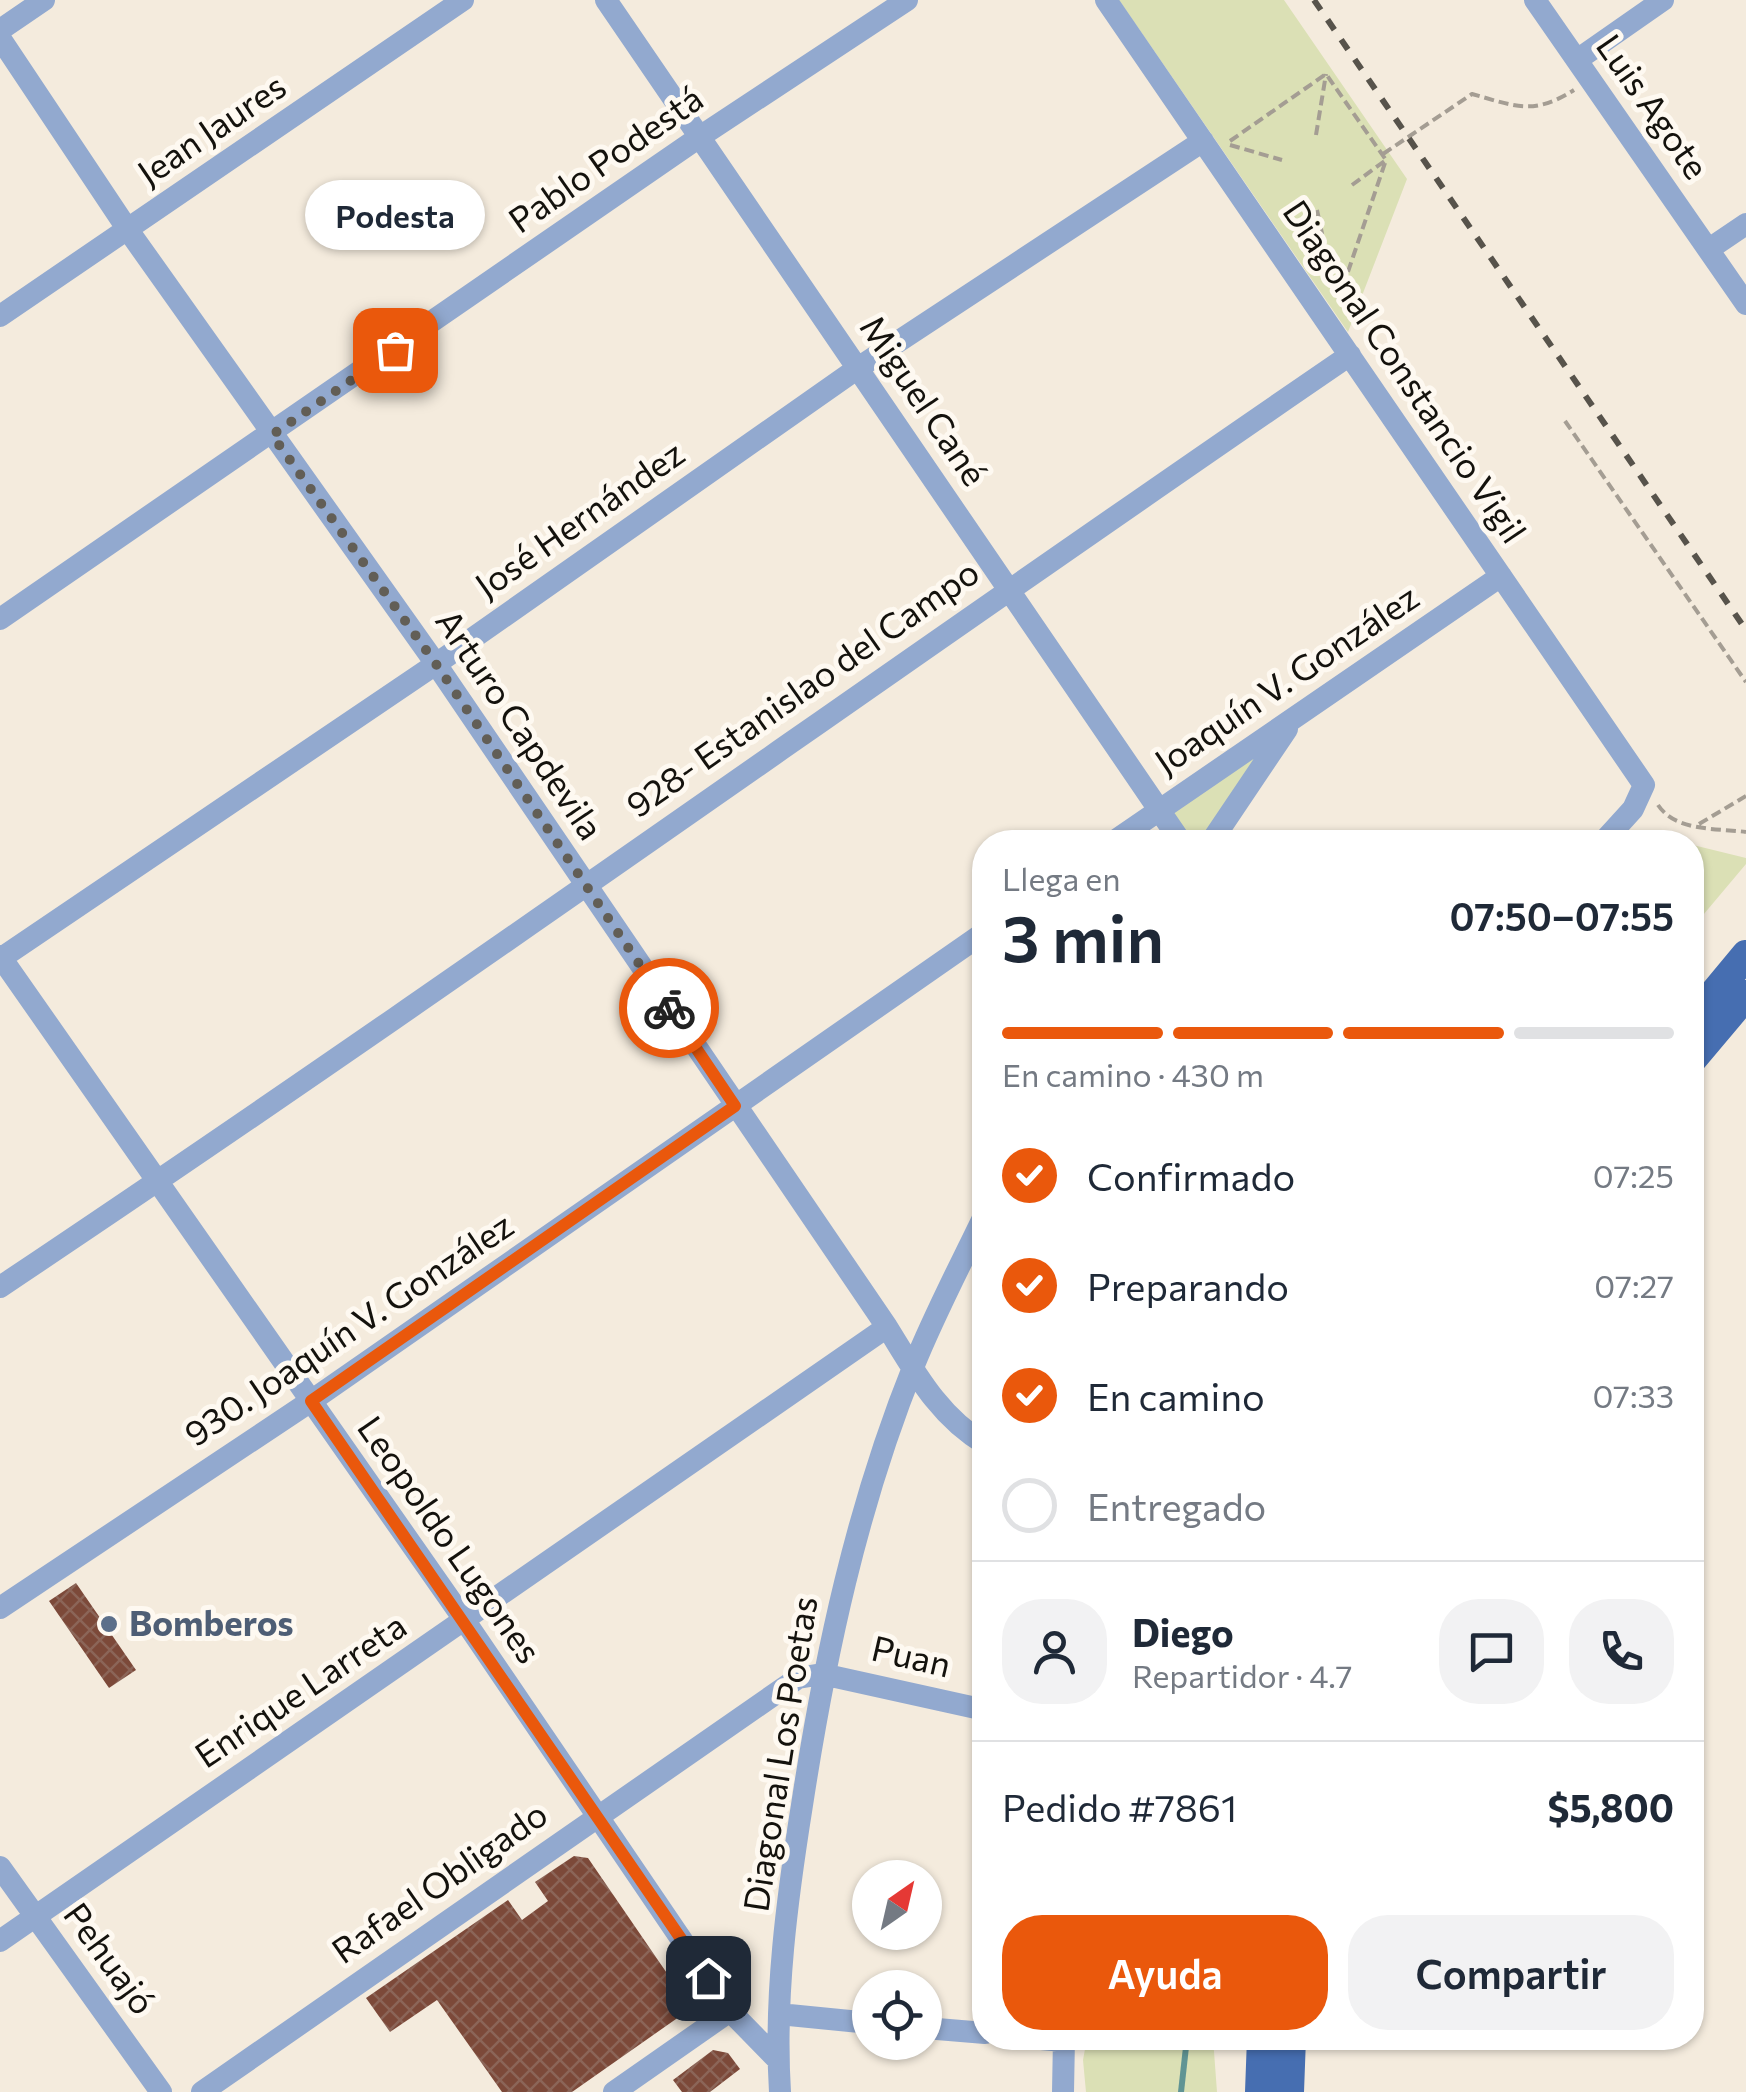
<!DOCTYPE html>
<html lang="es">
<head>
<meta charset="utf-8">
<style>
  body { margin:0; font-family:Commissioner,sans-serif; background:#f2f2f3; color:#1f2937; height:100vh; display:flex; flex-direction:column; font-size:38px; white-space:nowrap }
  * { box-sizing:border-box; margin:0 }
  p { font-size:32px; color:#747a83 }
  .icon { flex:none; width:55px; height:55px; fill:none; stroke:currentColor; stroke-width:2; stroke-linecap:round; stroke-linejoin:round }
  .map { position:relative; flex:1; overflow:hidden }
  .drawer { position:absolute; left:972px; top:830px; width:732px; height:1220px; display:flex; flex-direction:column; background:#fff; border-radius:40px; box-shadow:0 2px 8px #0004 }
  .drawer>* { flex:none }
  .needle { width:65px; rotate:34deg }
  .controls { position:absolute; left:852px; top:1860px; display:grid; gap:20px }
  .controls a { display:grid; place-items:center; width:90px; height:90px; border-radius:50%; background:#fff; box-shadow:0 2px 8px #0004; font-size:50px }
  .pin { position:absolute; display:grid; place-items:center; width:85px; height:85px; color:#fff; margin:-42px; border-radius:20px; box-shadow:0 5px 15px #0006 }
  .courier { position:absolute; display:grid; place-items:center; width:100px; height:100px; margin:-50px; border:8px solid #ea580c; border-radius:50%; background:#fff; color:#222; box-shadow:0 2px 12px #0007 }
  .bubble { position:absolute; height:70px; border-radius:35px; background:#fff; box-shadow:0 2px 8px #0004; font-size:32px; font-weight:600; line-height:70px; text-align:center }
  .headline em { font-style:normal; font-weight:600 }
  .headline div { display:flex; flex-direction:column-reverse }
  .headline { display:flex; align-items:center; justify-content:space-between; height:170px; padding:0 30px }
  h1 { font-size:65px; font-weight:600; line-height:75px }
  .bar { display:grid; grid-template-columns:repeat(4,1fr); gap:15px 10px; align-content:center; height:120px; padding:0 30px }
  .bar i { height:12px; border-radius:8px; background:#e0e1e3 }
  .bar .active { background:#ea580c }
  .bar p { grid-column:span 4 }
  .line { display:flex; align-items:center; gap:25px; padding:0 30px; border-top:2px solid #e0e1e3 }
  .line div { flex:1 }
  .round { display:grid; place-items:center; flex:none; width:105px; height:105px; border-radius:40px; background:#f2f2f3 }
  ol { padding:0 30px; list-style:none }
  li { display:flex; align-items:center; gap:30px; height:110px }
  li p { margin-inline-start:auto }
  li .icon { padding:10px; border-radius:50%; background:#ea580c; color:#fff; stroke-width:4 }
  li:last-child { color:#747a83 }
  li i { width:55px; height:55px; border:5px solid #e0e1e3; border-radius:50% }
  .cta { display:flex; gap:20px; margin-top:auto; padding:20px 30px }
  .cta a { flex:1; height:115px; border-radius:40px; background:#ea580c; color:#fff; font-size:40px; font-weight:600; line-height:115px; text-align:center }
  .cta a+a { background:#f2f2f3; color:#1f2937 }
  .map>svg:first-child { display:block }
  .green { fill:#dbe0b5 }
  .lines { fill:none; stroke-linecap:round; stroke-linejoin:round }
  .stream { stroke:#609494; stroke-width:6 }
  .building { fill:url(#building-cross-hatch) }
  .path { stroke:#a49d93; stroke-width:4; stroke-dasharray:10 5; stroke-linecap:butt }
  .minor { stroke:#92a9cf; stroke-width:22 }
  .major { stroke:#466eb1; stroke-width:30 }
  .rail { stroke:#57534b; stroke-width:6; stroke-dasharray:12 12; stroke-linecap:butt }
  .done { stroke:#625e56; stroke-width:10; stroke-dasharray:0 18 }
  .route { stroke:#ea580c; stroke-width:12 }
  .service-dot { fill:#5c6f8a; stroke:#fef9f1; stroke-width:4 }
  .labels { text-anchor:middle; stroke-width:10; stroke-linejoin:round; paint-order:stroke }
  .street-label { font-size:35px; fill:#14120d; stroke:#fef9f1 }
  .service-label { font-size:35px; font-weight:bold; fill:#4e5e75; stroke:#fef9f1; text-anchor:start }
</style>
</head>
<body>
<div class="map">
<svg width="1746" height="2092" viewBox="0 0 1746 2092">
  <defs>
    <pattern id="building-cross-hatch" width="8" height="8" patternUnits="userSpaceOnUse" patternTransform="scale(2.5)"><rect width="8" height="8" fill="#7c4939"/><path d="M0 0l8 8M0 8l8-8" fill="none" stroke="#8b6558"/></pattern>
  </defs>
  <rect width="100%" height="100%" fill="#f4ebdd"/>
  <path class="green" d="M1119,0H1284L1407,179L1348,332Z
    M1279,735L1200,842H1194L1167,811Z
    M1693,845L1746,858V864L1693,927Z
    M1087,2038H1213L1217,2092H1086L1083,2060Z"/>
  <g class="lines">
    <path class="stream" d="M1181,2092L1187,2038"/>
  </g>
  <path class="building" d="M76,1583L136,1670L109,1688L49,1601Z
    M574,1856L588,1858L686,2001V2012L572,2092H502L437,2000L390,2032L366,1998L508,1900L522,1920L548,1901L535,1882Z
    M713,2050L728,2053L740,2069L710,2092H682L673,2080Z"/>
  <g class="lines">
    <path class="path" d="M1316,135L1326,74
      M1230,141L1326,74L1386,160L1338,301
      M1230,145L1282,160
      M1383,154L1472,94C1515,106 1533,116 1574,90
      M1352,185L1386,160
      M1317,210L1335,295
      M1565,421L1746,682
      M1658,805C1676,832 1717,828 1746,832
      M1699,824L1746,796"/>
    <path class="minor" d="M606,0L1181,842
      M1106,0L1644,785L1633,809L1603,842
      M1535,0L1746,304
      M0,30L44,0
      M0,38L128,230L436,664L887,1327C915,1372 938,1416 985,1444
      M1577,60L1663,0
      M1709,249L1746,224
      M0,316L463,0
      M0,619L701,136L907,0
      M1113,842L1501,576
      M1211,842L1287,729
      M0,956L465,1621L730,2011L778,2060
      M0,959L436,664L858,368L1203,141
      M0,1287C455,983 899,663 1350,355
      M0,1608L311,1401L985,932
      M0,1867L161,2092
      M0,1941L887,1327
      M779,2014L870,2023
      M925,2028L985,2033
      M1030,2038L1063,2041
      M202,2092L798,1678L822,1674L985,1710
      M614,2092L730,2011
      M780,2092C774,1997 787,1899 802,1805C825,1655 857,1506 914,1365C935,1313 961,1264 985,1214
      M1063,2092L1064,2038"/>
    <path class="major" d="M1692,1020L1746,955
      M1692,1059L1746,995
      M1260,2092L1262,2038
      M1289,2092L1291,2038"/>
    <path class="rail" d="M1314,0L1746,630"/>
  </g>
  <g class="lines">
    <path class="done" d="M395,350L272,435L436,664L669,1008"/>
    <path class="route" d="M669,1008L735,1106L311,1401L708,1978"/>
  </g>
  <circle class="service-dot" cx="109" cy="1624" r="10"/>
  <g class="labels">
    <g class="street-label">
      <text transform="translate(1652 107) rotate(55)" y="12">Luis Agote</text>
      <text transform="translate(212 130) rotate(-34)" y="12">Jean Jaures</text>
      <text transform="translate(606 160) rotate(-35)" y="12">Pablo Podestá</text>
      <text transform="translate(1404 372) rotate(56)" y="12">Diagonal Constancio Vigil</text>
      <text transform="translate(923 401) rotate(56)" y="12">Miguel Cané</text>
      <text transform="translate(580 520) rotate(-35)" y="12">José Hernández</text>
      <text transform="translate(1287 680) rotate(-34)" y="12">Joaquín V. González</text>
      <text transform="translate(803 689) rotate(-35)" y="12">928- Estanislao del Campo</text>
      <text transform="translate(519 725) rotate(56)" y="12">Arturo Capdevila</text>
      <text transform="translate(349 1330) rotate(-34)" y="12">930. Joaquín V. González</text>
      <text transform="translate(449 1540) rotate(55)" y="12">Leopoldo Lugones</text>
      <text transform="translate(911 1657) rotate(13)" y="12">Puan</text>
      <text transform="translate(301 1691) rotate(-34)" y="12">Enrique Larreta</text>
      <text transform="translate(781 1754) rotate(-81)" y="12">Diagonal Los Poetas</text>
      <text transform="translate(440 1883) rotate(-35)" y="12">Rafael Obligado</text>
      <text transform="translate(109 1959) rotate(54)" y="12">Pehuajó</text>
    </g>
    <g class="service-label">
      <text x="129" y="1636">Bomberos</text>
    </g>
  </g>
</svg>
<div class="controls">
<a><svg class="needle" viewBox="-14 -14 28 28"><path d="M0-13l5 13h-10z" fill="#e53935"/><path d="M0 13l5-13h-10z" fill="#747a83"/></svg></a>
<a><svg class="icon" aria-label="locate" viewBox="0 0 24 24"><circle cx="12" cy="12" r="6"/><path d="M12 2v4M12 18v4M2 12h4M18 12h4"/></svg></a>
</div>
<div class="pin" style="left:395px;top:350px;background:#ea580c"><svg class="icon" aria-label="bag" viewBox="0 0 24 24"><path d="M5 8h14l-1 12H6zM9 8a3 3 0 0 1 6 0"/></svg></div>
<div class="pin" style="left:708px;top:1978px;background:#1f2937"><svg class="icon" aria-label="home" viewBox="0 0 24 24"><path d="M3 11l9-7 9 7M6 9v11h12V9"/></svg></div>
<div class="courier" style="left:669px;top:1008px"><svg class="icon" aria-label="bike" viewBox="0 0 24 24"><circle cx="6" cy="16" r="4"/><circle cx="18" cy="16" r="4"/><path d="M6 16l4-8h5l3 8M10 8l3 8H6M13 5h3"/></svg></div>
<div class="bubble" style="left:305px;top:180px;width:180px">Podesta</div>
<section class="drawer">
<div class="headline"><div><h1>3 min</h1><p>Llega en</p></div><em>07:50–07:55</em></div>
<div class="bar"><i class="active"></i><i class="active"></i><i class="active"></i><i></i><p>En camino · 430 m</p></div>
<ol>
<li><svg class="icon" aria-label="check" viewBox="0 0 24 24"><path d="M5 12l5 5 9-10"/></svg>Confirmado<p>07:25</p></li>
<li><svg class="icon" aria-label="check" viewBox="0 0 24 24"><path d="M5 12l5 5 9-10"/></svg>Preparando<p>07:27</p></li>
<li><svg class="icon" aria-label="check" viewBox="0 0 24 24"><path d="M5 12l5 5 9-10"/></svg>En camino<p>07:33</p></li>
<li><i></i>Entregado</li>
</ol>
<div class="line" style="height:180px"><a class="round"><svg class="icon" aria-label="person" viewBox="0 0 24 24"><circle cx="12" cy="8" r="4"/><path d="M4 21q1-7 8-7t8 7"/></svg></a><div><b>Diego</b><p>Repartidor · 4.7</p></div><a class="round"><svg class="icon" aria-label="chat" viewBox="0 0 24 24"><path d="M4 5h16v11H9l-5 4z"/></svg></a><a class="round"><svg class="icon" aria-label="phone" viewBox="0 0 24 24"><path d="M5 4h4l2 5-3 2q2 4 5 5l2-3 5 2v4C11 20 4 13 5 4z"/></svg></a></div>
<div class="line" style="height:130px"><div>Pedido #7861</div><b>$5,800</b></div>
<div class="cta"><a>Ayuda</a><a>Compartir</a></div>
</section>
</div>
</body>
</html>
